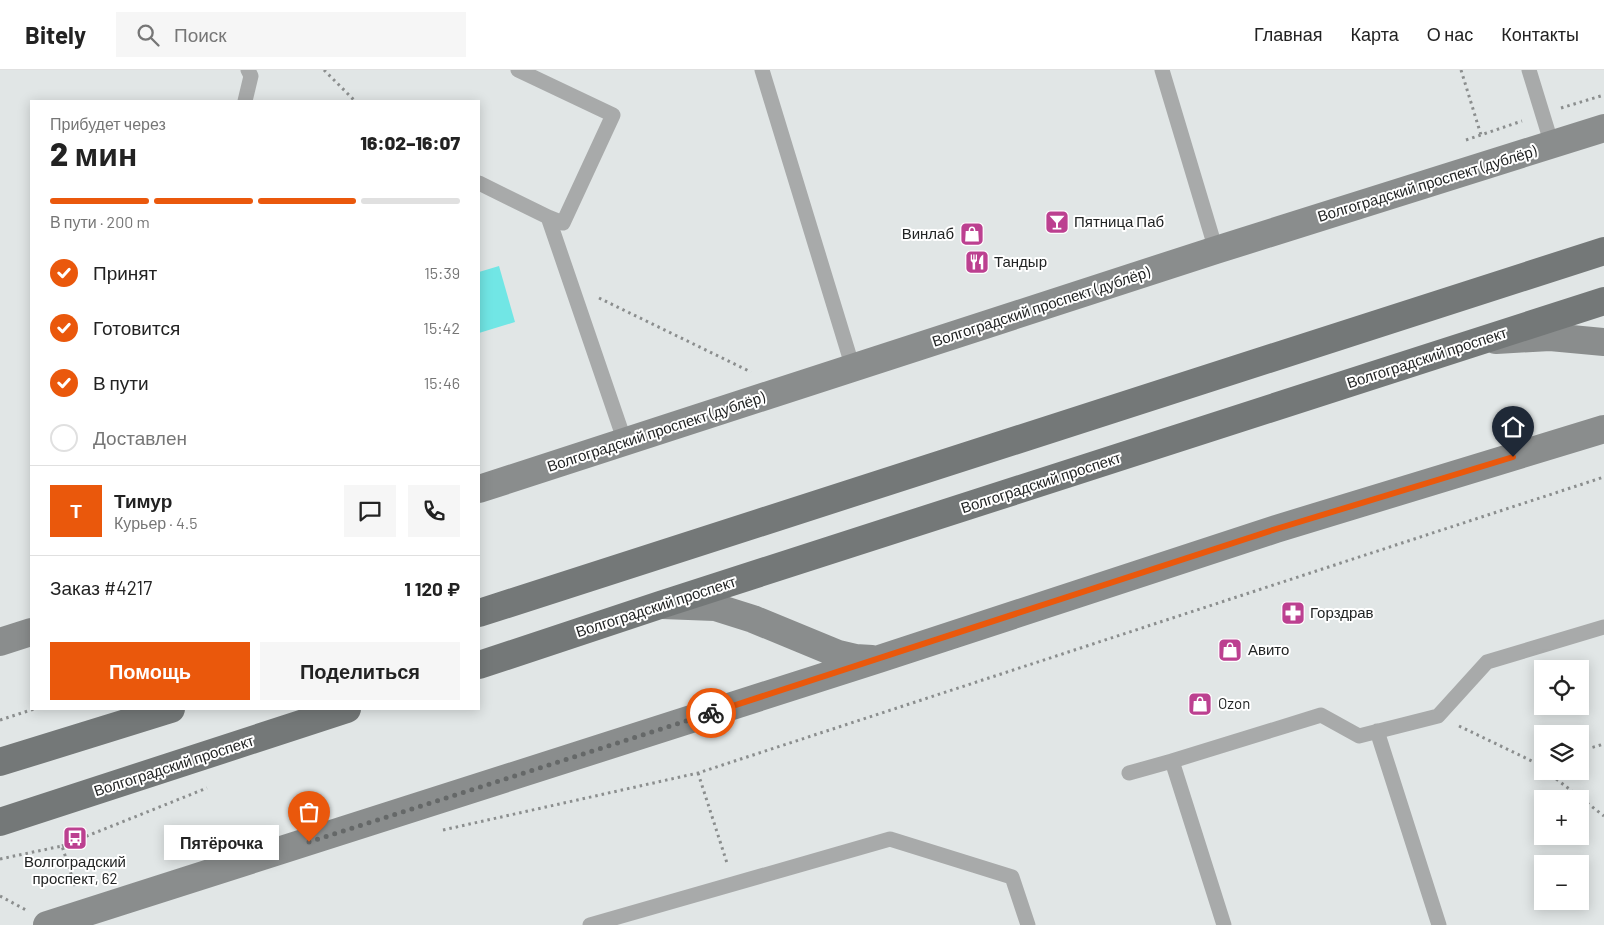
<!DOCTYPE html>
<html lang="ru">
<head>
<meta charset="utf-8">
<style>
  body { margin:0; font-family:Barlow,sans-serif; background:#f6f6f6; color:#222; height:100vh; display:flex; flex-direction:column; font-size:19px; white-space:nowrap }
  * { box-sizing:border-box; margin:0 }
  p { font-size:16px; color:#767676 }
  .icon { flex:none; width:28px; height:28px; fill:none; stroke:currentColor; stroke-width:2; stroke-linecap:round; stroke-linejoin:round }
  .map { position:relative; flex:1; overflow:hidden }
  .side { position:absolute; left:30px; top:30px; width:450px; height:610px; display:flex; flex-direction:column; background:#fff; border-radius:0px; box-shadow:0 2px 12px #0003 }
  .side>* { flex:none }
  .tools { position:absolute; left:1534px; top:590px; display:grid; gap:10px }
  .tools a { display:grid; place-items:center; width:55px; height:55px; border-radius:0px; background:#fff; box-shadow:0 2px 12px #0003; font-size:25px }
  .pin { position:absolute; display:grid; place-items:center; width:42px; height:42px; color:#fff; margin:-51px -21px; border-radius:50% 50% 50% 0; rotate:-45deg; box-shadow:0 0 5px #0007 }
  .pin .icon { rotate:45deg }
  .courier { position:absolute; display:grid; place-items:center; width:50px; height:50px; margin:-25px; border:4px solid #ea580c; border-radius:50%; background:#fff; color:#222; box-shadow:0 1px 6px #0007 }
  .bubble { position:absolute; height:35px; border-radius:0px; background:#fff; box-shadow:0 2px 12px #0003; font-size:16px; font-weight:800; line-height:35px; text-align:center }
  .head em { font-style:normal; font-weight:800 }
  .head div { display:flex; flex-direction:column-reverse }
  .head { display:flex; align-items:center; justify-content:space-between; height:85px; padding:0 20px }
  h1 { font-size:32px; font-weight:800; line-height:38px }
  .bar { display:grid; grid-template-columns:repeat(4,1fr); gap:8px 5px; align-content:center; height:60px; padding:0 20px }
  .bar i { height:6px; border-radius:4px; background:#e0e0e0 }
  .bar .current { background:#ea580c }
  .bar p { grid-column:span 4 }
  .line { display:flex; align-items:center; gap:12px; padding:0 20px; border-top:1px solid #e0e0e0 }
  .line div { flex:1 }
  .round { display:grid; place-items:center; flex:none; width:52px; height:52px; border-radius:0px; background:#f6f6f6 }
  ol { padding:0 20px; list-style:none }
  li { display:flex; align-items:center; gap:15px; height:55px }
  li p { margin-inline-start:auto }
  li .icon { padding:5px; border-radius:50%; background:#ea580c; color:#fff; stroke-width:4 }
  li:last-child { color:#767676 }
  li i { width:28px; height:28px; border:2px solid #e0e0e0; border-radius:50% }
  .cta { display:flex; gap:10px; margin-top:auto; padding:10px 20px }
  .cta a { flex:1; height:58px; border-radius:0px; background:#ea580c; color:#fff; font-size:20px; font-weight:800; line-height:58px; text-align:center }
  .cta a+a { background:#f6f6f6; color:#222 }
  header { display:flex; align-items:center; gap:30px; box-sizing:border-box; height:70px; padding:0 25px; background:#fff; border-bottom:1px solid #e0e0e0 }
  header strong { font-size:24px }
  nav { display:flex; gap:28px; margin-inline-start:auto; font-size:18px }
  .search { width:350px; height:45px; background:#f6f6f6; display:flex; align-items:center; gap:12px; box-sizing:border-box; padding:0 18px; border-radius:0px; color:#767676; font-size:19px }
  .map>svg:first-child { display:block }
  .green { fill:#71e6e5 }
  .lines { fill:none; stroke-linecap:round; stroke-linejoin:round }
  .path { stroke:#8b8e8e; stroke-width:3; stroke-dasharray:2.5 4; stroke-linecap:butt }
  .lane { stroke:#a8aaaa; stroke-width:15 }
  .secondary { stroke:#8a8d8d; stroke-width:28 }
  .primary { stroke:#747878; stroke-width:28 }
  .done { stroke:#656868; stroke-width:5; stroke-dasharray:0 9 }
  .route { stroke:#ea580c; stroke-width:6 }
  .labels { text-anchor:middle; stroke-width:4; stroke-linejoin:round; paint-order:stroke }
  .street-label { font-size:15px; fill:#222424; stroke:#fff }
  .poi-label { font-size:15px; fill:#222424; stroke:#fff; text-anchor:start }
</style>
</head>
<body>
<header>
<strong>Bitely</strong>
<div class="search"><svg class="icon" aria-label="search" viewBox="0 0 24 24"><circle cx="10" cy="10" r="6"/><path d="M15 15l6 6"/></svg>Поиск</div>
<nav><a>Главная</a><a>Карта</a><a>О нас</a><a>Контакты</a></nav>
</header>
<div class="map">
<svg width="1604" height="855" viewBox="0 0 1604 855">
  <rect width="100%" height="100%" fill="#e1e6e6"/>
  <path class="green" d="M499,196L515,252L479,263V202Z"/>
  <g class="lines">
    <path class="path" d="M324,0L355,31
      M1461,0L1481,65
      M1561,38L1604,25
      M1466,70L1522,51
      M599,228L751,302
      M0,650L34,639
      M1459,656L1536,693L1542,698
      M1580,681L1604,674
      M1546,701L1604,746
      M698,703L727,793
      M443,760L698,703L1604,407
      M62,776L207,718
      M0,789L62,776L75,816
      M0,826L26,840"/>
    <path class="lane" d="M518,0L613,45L563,153L548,147
      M762,0L853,298
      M1162,0L1216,180
      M1529,0L1552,75
      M245,31L251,6L248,0
      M479,113L548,147L625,372
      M1377,661L1439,855
      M1172,691L1224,855
      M1129,703L1172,691L1321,645L1359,666L1438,646L1487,592L1604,557
      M590,855L890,769L1012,807L1028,855"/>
    <path class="secondary" d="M1496,270L1550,267L1604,272
      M479,419L1216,180L1604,58
      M662,535L715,537L753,549L838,584L855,588L872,589
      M0,572L31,562
      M47,855L879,589L1276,459L1604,359"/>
    <path class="primary" d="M479,543L1604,181
      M479,595L660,535L1604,231
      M0,692L171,639
      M0,752L347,639"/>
  </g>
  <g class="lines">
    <path class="done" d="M309,772L711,643"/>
    <path class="route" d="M711,643L1276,459L1513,387"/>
  </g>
  <defs>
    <g id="bar-square" transform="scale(1.25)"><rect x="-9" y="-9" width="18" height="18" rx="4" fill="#bc4090" stroke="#fff"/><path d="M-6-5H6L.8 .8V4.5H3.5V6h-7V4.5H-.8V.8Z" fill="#fff"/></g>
    <g id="shop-square" transform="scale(1.25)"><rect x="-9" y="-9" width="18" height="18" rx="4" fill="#bc4090" stroke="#fff"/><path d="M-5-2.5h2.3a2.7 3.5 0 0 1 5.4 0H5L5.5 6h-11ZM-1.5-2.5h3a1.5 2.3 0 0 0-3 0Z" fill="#fff"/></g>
    <g id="restaurant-square" transform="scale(1.25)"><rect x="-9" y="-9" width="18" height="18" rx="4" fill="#bc4090" stroke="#fff"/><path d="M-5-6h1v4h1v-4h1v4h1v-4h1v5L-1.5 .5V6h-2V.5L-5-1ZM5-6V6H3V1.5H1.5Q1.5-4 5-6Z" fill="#fff"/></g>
    <g id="pharmacy-square" transform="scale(1.25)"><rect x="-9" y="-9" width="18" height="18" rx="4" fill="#bc4090" stroke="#fff"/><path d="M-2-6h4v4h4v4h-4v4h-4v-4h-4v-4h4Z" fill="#fff"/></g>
    <g id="bus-square" transform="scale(1.25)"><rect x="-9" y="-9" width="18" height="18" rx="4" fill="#bc4090" stroke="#fff"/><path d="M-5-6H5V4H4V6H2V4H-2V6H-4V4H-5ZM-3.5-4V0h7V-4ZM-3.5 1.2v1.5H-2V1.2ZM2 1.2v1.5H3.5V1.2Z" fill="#fff"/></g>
  </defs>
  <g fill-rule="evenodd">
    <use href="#bar-square" x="1057" y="152"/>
    <use href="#shop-square" x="972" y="164"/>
    <use href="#restaurant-square" x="977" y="192"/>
    <use href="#pharmacy-square" x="1293" y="543"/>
    <use href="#shop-square" x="1230" y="580"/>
    <use href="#shop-square" x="1200" y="634"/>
    <use href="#bus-square" x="75" y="768"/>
  </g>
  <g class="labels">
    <g class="street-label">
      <text transform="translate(1427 114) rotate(-17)" y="5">Волгоградский проспект (дублёр)</text>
      <text transform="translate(1041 237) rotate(-18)" y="5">Волгоградский проспект (дублёр)</text>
      <text transform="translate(1427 288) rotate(-18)" y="5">Волгоградский проспект</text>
      <text transform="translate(656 362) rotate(-18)" y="5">Волгоградский проспект (дублёр)</text>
      <text transform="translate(1041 413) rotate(-18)" y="5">Волгоградский проспект</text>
      <text transform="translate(656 537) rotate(-18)" y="5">Волгоградский проспект</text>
      <text transform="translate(174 696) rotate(-18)" y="5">Волгоградский проспект</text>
    </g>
    <g class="poi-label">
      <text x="1074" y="157">Пятница Паб</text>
      <text x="954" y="169" text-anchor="end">Винлаб</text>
      <text x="994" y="197">Тандыр</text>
      <text x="1310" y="548">Горздрав</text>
      <text x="1248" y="585">Авито</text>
      <text x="1218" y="639">Ozon</text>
      <text x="75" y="797" text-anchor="middle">Волгоградский<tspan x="75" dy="17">проспект, 62</tspan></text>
    </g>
  </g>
</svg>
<div class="tools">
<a><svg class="icon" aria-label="locate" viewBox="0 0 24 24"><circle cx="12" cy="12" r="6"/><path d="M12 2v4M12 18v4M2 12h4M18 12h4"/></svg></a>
<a><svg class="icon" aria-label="layers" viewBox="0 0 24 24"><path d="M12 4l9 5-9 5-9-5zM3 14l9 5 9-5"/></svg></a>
<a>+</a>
<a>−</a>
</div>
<div class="pin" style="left:309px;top:772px;background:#ea580c"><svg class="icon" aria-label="bag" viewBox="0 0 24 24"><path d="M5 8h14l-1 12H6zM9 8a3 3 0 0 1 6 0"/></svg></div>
<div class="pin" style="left:1513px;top:387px;background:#1f2937"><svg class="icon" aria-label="home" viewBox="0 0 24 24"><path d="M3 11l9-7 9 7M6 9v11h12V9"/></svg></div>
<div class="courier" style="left:711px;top:643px"><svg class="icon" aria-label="bike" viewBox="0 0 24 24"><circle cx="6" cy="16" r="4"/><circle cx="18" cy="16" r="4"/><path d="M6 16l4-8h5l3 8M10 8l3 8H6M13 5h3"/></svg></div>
<div class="bubble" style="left:164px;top:755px;width:115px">Пятёрочка</div>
<section class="side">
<div class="head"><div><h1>2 мин</h1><p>Прибудет через</p></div><em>16:02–16:07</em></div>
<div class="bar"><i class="current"></i><i class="current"></i><i class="current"></i><i></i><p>В пути · 200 m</p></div>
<ol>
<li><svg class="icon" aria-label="check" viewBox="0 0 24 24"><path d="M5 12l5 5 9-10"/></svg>Принят<p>15:39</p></li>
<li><svg class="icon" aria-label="check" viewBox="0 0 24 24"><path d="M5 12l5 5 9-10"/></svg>Готовится<p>15:42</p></li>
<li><svg class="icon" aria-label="check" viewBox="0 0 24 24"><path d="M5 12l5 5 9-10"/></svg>В пути<p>15:46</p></li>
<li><i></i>Доставлен</li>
</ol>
<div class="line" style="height:90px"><b class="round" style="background:#ea580c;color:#fff">Т</b><div><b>Тимур</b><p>Курьер · 4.5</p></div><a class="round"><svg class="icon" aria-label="chat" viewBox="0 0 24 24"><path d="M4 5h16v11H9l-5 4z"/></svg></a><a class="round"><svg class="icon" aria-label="phone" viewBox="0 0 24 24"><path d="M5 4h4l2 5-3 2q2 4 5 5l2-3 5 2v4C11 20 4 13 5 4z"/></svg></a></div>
<div class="line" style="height:65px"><div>Заказ #4217</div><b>1 120 ₽</b></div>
<div class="cta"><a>Помощь</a><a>Поделиться</a></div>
</section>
</div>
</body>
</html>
